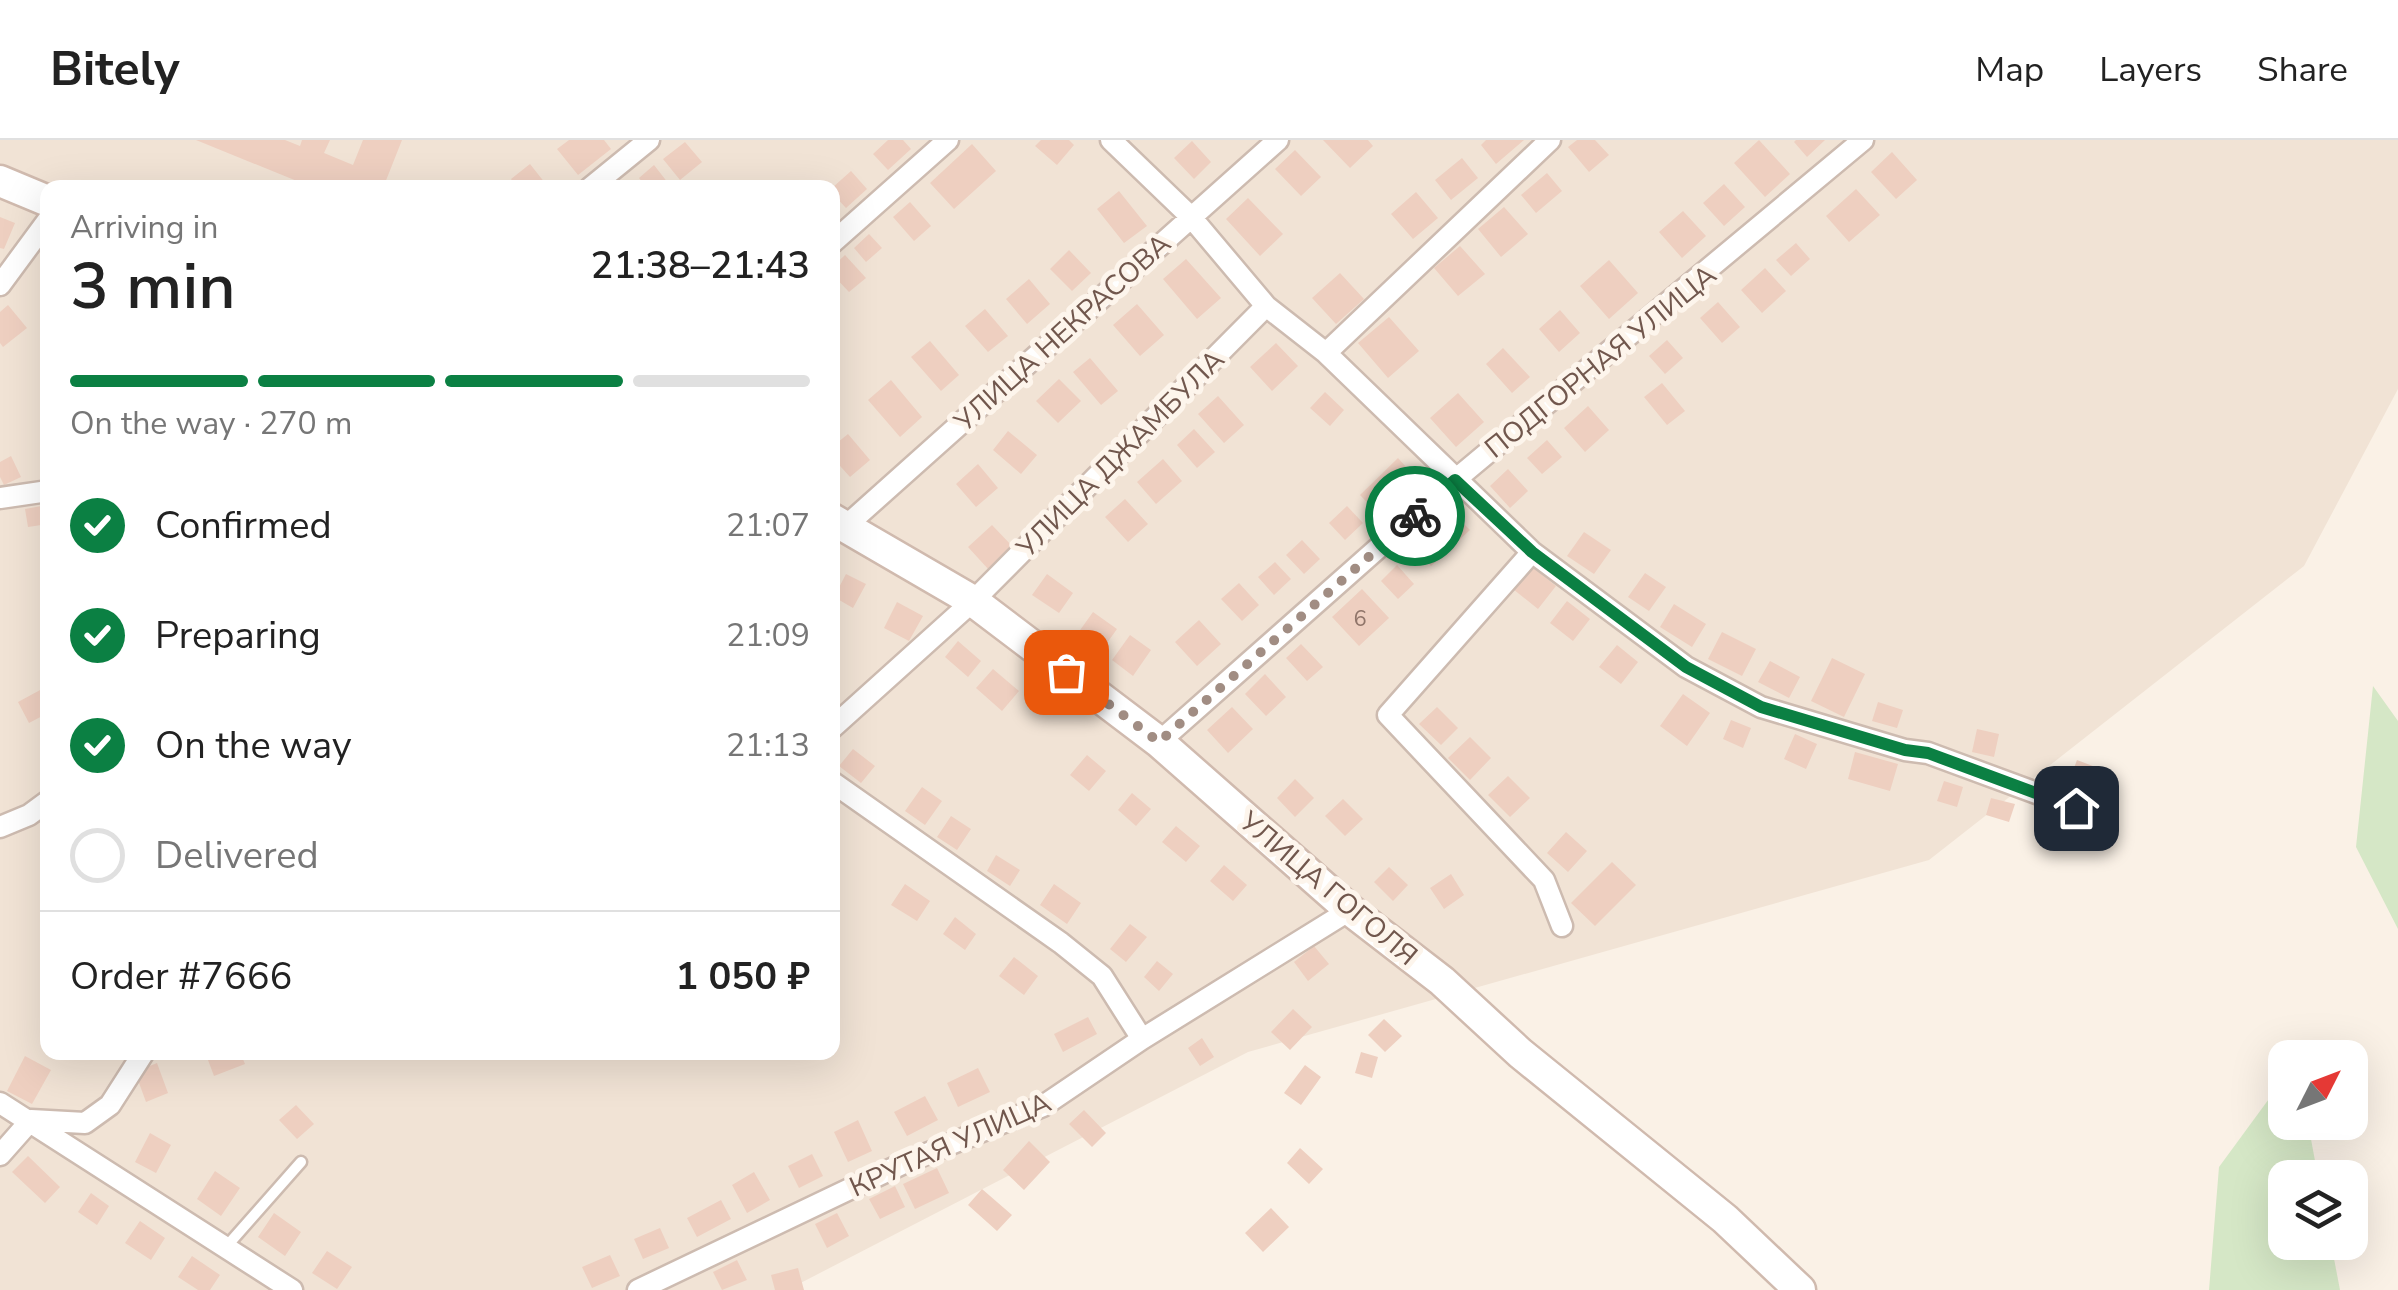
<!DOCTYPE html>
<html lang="en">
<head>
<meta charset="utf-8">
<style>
  body { margin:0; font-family:"Nunito Sans",sans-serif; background:#f2f2f2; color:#222; height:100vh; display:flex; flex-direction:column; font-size:38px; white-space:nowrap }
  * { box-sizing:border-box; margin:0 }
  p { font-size:32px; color:#767676 }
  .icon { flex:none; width:55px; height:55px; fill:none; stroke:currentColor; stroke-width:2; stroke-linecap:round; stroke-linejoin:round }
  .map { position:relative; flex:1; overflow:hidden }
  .panel { position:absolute; left:40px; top:40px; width:800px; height:880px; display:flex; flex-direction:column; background:#fff; border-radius:20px; box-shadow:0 10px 40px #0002 }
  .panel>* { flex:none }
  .needle { width:65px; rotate:48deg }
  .fabs { position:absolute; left:2268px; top:900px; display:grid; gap:20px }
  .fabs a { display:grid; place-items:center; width:100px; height:100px; border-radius:20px; background:#fff; box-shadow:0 10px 40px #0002; font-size:50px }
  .pin { position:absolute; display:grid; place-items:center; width:85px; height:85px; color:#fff; margin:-42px; border-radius:20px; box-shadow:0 5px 15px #0006 }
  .courier { position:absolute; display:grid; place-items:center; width:100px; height:100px; margin:-50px; border:8px solid #0b8043; border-radius:50%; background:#fff; color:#222; box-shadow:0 2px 12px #0007 }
  .head em { font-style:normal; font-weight:600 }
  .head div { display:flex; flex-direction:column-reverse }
  .head { display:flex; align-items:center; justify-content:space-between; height:170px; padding:0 30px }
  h1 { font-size:65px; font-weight:600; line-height:75px }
  .bar { display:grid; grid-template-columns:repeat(4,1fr); gap:15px 10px; align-content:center; height:120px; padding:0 30px }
  .bar i { height:12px; border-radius:8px; background:#e0e0e0 }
  .bar .active { background:#0b8043 }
  .bar p { grid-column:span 4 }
  .line { display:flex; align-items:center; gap:25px; padding:0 30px; border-top:2px solid #e0e0e0 }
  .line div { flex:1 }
  ol { padding:0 30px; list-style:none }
  li { display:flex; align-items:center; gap:30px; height:110px }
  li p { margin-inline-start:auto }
  li .icon { padding:10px; border-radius:50%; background:#0b8043; color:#fff; stroke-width:4 }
  li:last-child { color:#767676 }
  li i { width:55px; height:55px; border:5px solid #e0e0e0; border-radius:50% }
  header { display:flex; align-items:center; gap:60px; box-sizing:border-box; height:140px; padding:0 50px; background:#fff; border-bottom:2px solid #e0e0e0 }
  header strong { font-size:48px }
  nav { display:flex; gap:55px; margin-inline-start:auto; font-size:35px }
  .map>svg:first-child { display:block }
  .residential { fill:#f1e3d5; fill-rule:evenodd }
  .green { fill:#d5e7c6 }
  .building { fill:#eecfc0 }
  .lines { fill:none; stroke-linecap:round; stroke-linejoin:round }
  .lane-casing { stroke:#cdbbb0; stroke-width:15 }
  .street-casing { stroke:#cdbbb0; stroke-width:25 }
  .secondary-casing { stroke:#d0baae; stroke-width:35 }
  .lane { stroke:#fff; stroke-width:10 }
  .street { stroke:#fff; stroke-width:20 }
  .secondary { stroke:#fff; stroke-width:30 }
  .done { stroke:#a18d83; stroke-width:10; stroke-dasharray:0 18 }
  .route { stroke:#0b8043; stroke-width:12 }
  .labels { text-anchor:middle; stroke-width:10; stroke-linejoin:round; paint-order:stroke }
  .number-label { font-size:22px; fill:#90756a }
  .street-label { font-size:28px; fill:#71574d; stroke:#fdf5ec }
</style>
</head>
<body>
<header>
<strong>Bitely</strong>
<nav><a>Map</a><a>Layers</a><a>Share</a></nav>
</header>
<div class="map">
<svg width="2398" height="1150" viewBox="0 0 2398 1150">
  <rect width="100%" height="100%" fill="#faf1e6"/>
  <path class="residential" d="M0,0H2398V249L2304,426L1929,720L1248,912L787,1150H0ZM48,48H832V912H48Z"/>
  <path class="green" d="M2373,546L2398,581V789L2356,707Z
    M2285,937V982L2308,983L2318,1037L2285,1038V1102L2331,1103L2340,1150H2209L2219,1027Z"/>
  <path class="building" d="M196,0H285L300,6L302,0H330L324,13L353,25L363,0H402L383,48H314Z
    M569,0H604L611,9L578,35L557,9Z
    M888,0H903L911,9L888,30L873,14Z
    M1041,0H1069L1074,5L1057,25L1035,6Z
    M1323,0H1368L1373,6L1350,28Z
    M1486,0H1524L1496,24L1481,5Z
    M1577,0H1595L1609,15L1589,32L1568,7Z
    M1759,0L1790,34L1765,57L1734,23Z
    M1796,0H1825L1807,17L1794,2Z
    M1192,1L1211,22L1194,39L1174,18Z
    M685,2L702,22L680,40L663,19Z
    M972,4L996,31L954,69L930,43Z
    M1295,10L1321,37L1301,56L1275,29Z
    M1892,12L1917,40L1896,59L1871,32Z
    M1462,18L1478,38L1451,60L1435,40Z
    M530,24L549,48H518L511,39Z
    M654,25L672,48H647L639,38Z
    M851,31L867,49L846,68L832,53V48Z
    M1547,33L1562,51L1536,73L1521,55Z
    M1724,44L1745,67L1724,86L1703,63Z
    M1856,49L1880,75L1849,102L1826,76Z
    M1119,51L1147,86L1124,103L1097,69Z
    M1416,52L1438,78L1413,99L1391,74Z
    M1248,58L1283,94L1260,116L1226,79Z
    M910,62L931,86L914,101L893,77Z
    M1504,67L1528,94L1501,117L1478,89Z
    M1683,71L1706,96L1682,118L1659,92Z
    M0,77L15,83L4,109L0,108Z
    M869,94L882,108L866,122L854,108Z
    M1796,103L1810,119L1791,136L1776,120Z
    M1460,106L1485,134L1458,156L1434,128Z
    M1069,110L1091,133L1072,151L1050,129Z
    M845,115L866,138L849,152L832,134V127Z
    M1186,119L1221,158L1197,179L1163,139Z
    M1609,120L1638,153L1609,179L1580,146Z
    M1765,128L1786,151L1762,173L1741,150Z
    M1340,133L1364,159L1336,184L1312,158Z
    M1029,139L1050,164L1027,184L1006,159Z
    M1718,162L1740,187L1722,203L1700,178Z
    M1137,164L1164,195L1140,216L1113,185Z
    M8,165L27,188L3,207L0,203V172Z
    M985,169L1008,196L988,212L965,186Z
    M1560,170L1580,193L1559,212L1539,189Z
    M1389,177L1419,211L1388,238L1358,203Z
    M1667,200L1683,218L1665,234L1649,216Z
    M930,201L959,235L941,251L911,217Z
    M1276,203L1298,226L1272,251L1250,227Z
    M1503,208L1530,237L1512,253L1486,224Z
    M1090,218L1118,251L1101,265L1073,232Z
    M1059,239L1081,261L1058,283L1036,261Z
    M891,240L922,277L900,297L868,260Z
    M1662,243L1685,271L1667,285L1644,257Z
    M1325,252L1344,270L1330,286L1310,268Z
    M1458,253L1484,282L1456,307L1430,278Z
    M1218,256L1244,285L1224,303L1198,274Z
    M1588,266L1609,290L1585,312L1564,288Z
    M1194,289L1215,312L1197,328L1177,305Z
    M1008,291L1037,315L1021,334L993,310Z
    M848,294L870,320L850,337L832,317V307Z
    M1547,300L1562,317L1542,334L1527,318Z
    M11,316L21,337L4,345L0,337V322Z
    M1398,318L1416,338L1378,374L1360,355Z
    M1163,319L1182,341L1156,364L1137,342Z
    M978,324L998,348L976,367L956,344Z
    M1508,329L1528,351L1510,368L1490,346Z
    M1125,359L1148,384L1128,402L1105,377Z
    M47,365L48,384L28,387L25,369Z
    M1347,366L1363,383L1345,400L1329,383Z
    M1452,372L1470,390L1431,426L1414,408Z
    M992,385L1014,408L989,430L968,407Z
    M1584,392L1611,410L1594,434L1567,416Z
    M1302,400L1320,419L1304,434L1286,415Z
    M1275,422L1291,439L1274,455L1258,437Z
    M1397,425L1414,444L1398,459L1381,441Z
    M1531,426L1556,446L1538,469L1513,449Z
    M1645,433L1666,447L1649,471L1628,457Z
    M846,434L866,444L853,468L834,457Z
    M1047,434L1073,453L1059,473L1032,455Z
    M1239,443L1259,465L1242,481L1221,459Z
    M1362,449L1389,478L1359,506L1332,477Z
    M1567,461L1590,479L1573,501L1550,483Z
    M897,462L923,476L909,501L884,488Z
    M1674,464L1706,484L1692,507L1660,487Z
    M1093,472L1117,489L1102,510L1078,493Z
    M1199,480L1221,504L1197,526L1175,502Z
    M1722,492L1756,509L1742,536L1708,519Z
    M1130,495L1151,510L1133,536L1112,520Z
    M958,501L981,521L968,537L945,517Z
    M1301,504L1323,527L1307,541L1286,518Z
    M1617,505L1638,522L1621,544L1599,527Z
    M1832,518L1865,534L1844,577L1811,561Z
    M1770,521L1800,537L1789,558L1758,542Z
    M993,529L1019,551L1002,571L976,548Z
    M1265,534L1286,557L1266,576L1245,554Z
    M42,549L48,559V573L29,583L18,562Z
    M1683,554L1710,573L1687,606L1660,586Z
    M1878,562L1903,570L1897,588L1872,581Z
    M1232,567L1253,589L1228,613L1207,590Z
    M1437,567L1458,588L1441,605L1419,584Z
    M1731,580L1751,588L1743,608L1723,599Z
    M1977,589L1999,594L1994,617L1972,612Z
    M1795,594L1817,604L1806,629L1784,619Z
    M1470,597L1491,618L1470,640L1448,618Z
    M853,609L875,626L861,643L839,626Z
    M1855,612L1898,624L1890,651L1848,639Z
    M1087,615L1106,631L1089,651L1070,635Z
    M2077,620L2098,628L2088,652L2068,644Z
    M1508,636L1530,658L1510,677L1488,655Z
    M1295,639L1314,658L1295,677L1277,658Z
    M1944,641L1963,647L1957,667L1937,661Z
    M922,647L942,661L925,685L905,671Z
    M1132,653L1151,669L1136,686L1118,670Z
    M1991,658L2015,664L2009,682L1986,675Z
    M1343,659L1363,679L1345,696L1325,676Z
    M951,676L971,689L957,710L937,697Z
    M1176,686L1200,706L1186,722L1162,702Z
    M1566,692L1587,711L1568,732L1547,713Z
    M996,715L1020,730L1010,746L987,731Z
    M1612,722L1636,745L1595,786L1571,763Z
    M1224,725L1247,745L1233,761L1210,741Z
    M1389,727L1408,745L1393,761L1374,742Z
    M1451,734L1464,755L1444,769L1430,748Z
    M905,744L930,761L917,781L891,765Z
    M1054,744L1081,763L1067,784L1040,765Z
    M955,777L976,794L965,810L943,794Z
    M1130,784L1147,797L1126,822L1110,809Z
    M1314,806L1329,824L1308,841L1294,822Z
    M1014,817L1038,836L1024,855L999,836Z
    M1157,821L1173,834L1159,851L1144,837Z
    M1293,869L1312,887L1290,910L1271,892Z
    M1088,877L1097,894L1063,912L1054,894Z
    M1384,879L1402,896L1385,912L1368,895Z
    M1202,898L1214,917L1200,926L1188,908Z
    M205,912H240L245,924L214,936Z
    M1361,912L1378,917L1372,938L1355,933Z
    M25,916L51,930L32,964L7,951Z
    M157,923L168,953L146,962L135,932Z
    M1305,925L1321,937L1301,965L1284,953Z
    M978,928L990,952L958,967L947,943Z
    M925,956L938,980L907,996L894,972Z
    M296,965L314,984L297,999L279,980Z
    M1084,970L1106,993L1092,1007L1069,984Z
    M858,980L872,1011L848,1022L834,992Z
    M150,993L171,1005L156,1033L135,1022Z
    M1029,1001L1050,1022L1024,1050L1003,1030Z
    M1300,1008L1323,1029L1309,1044L1287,1023Z
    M812,1014L823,1036L799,1048L788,1026Z
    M28,1016L60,1047L45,1063L12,1032Z
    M937,1028L949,1053L915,1069L903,1044Z
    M215,1031L240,1048L221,1076L197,1059Z
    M754,1032L770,1060L747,1073L732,1045Z
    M895,1046L905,1067L880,1079L869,1059Z
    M982,1049L1012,1075L997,1091L968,1065Z
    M91,1053L109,1066L97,1085L78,1072Z
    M721,1060L731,1079L697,1097L687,1078Z
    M1271,1068L1289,1087L1263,1112L1245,1093Z
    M274,1073L301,1092L285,1116L258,1097Z
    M837,1073L849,1096L827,1108L815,1084Z
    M140,1081L165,1098L151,1120L125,1103Z
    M660,1088L669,1108L643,1119L634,1099Z
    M327,1111L352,1127L337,1149L312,1133Z
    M610,1115L620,1136L592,1148L582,1127Z
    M192,1116L220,1135L210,1150H198L178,1137Z
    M737,1120L747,1140L722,1150L713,1132Z
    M798,1128L804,1150H775L771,1135Z"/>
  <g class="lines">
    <g class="lane-casing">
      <path id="lane" d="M226,1107L301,1022"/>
    </g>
    <g class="street-casing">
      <path id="street" d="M1111,0L1191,77L1266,166L1326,213L1532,412L1686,527L1761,567L1905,610L1928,613L2077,668
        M590,48L649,0
        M832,103L948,0
        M0,145L48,80
        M1326,213L1550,0
        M0,358L48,351
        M847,385L1278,0
        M1532,412L1388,575L1544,740L1562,786
        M832,588L973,461L1266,166
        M1159,602L1455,340L1863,0
        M832,642L1061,803L1102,836L1142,899
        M0,687L29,675L48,661
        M0,963L292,1150
        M0,1015L31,980L85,983L110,965L144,912
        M638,1150L902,1024L1043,966L1142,899L1350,770"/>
    </g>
    <g class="secondary-casing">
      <path id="secondary" d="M0,41L48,61
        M832,379L973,461L1159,602L1350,770L1442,841L1520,913L1725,1079L1800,1150"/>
    </g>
    <use href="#lane" class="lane"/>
    <use href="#street" class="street"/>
    <use href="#secondary" class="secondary"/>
  </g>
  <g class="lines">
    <path class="done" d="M1066,532L1159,602L1415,376"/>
    <path class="route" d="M1415,376L1455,340L1532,412L1686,527L1761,567L1905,610L1928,613L2076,668"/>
  </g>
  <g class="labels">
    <g class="number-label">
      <text x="1360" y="486">6</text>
    </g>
    <g class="street-label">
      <text transform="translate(1062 192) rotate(-42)" y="10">УЛИЦА НЕКРАСОВА</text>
      <text transform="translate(1600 221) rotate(-39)" y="10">ПОДГОРНАЯ УЛИЦА</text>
      <text transform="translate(1120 313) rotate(-45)" y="10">УЛИЦА ДЖАМБУЛА</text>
      <text transform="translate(1329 748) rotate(40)" y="10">УЛИЦА ГОГОЛЯ</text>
      <text transform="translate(950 1004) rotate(-24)" y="10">КРУТАЯ УЛИЦА</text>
    </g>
  </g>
</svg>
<div class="fabs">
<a><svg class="needle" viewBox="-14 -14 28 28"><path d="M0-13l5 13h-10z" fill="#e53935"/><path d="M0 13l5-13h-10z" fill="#767676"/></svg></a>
<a><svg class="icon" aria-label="layers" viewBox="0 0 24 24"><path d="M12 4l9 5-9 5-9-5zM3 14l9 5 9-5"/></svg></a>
</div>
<div class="pin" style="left:1066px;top:532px;background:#ea580c"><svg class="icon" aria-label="bag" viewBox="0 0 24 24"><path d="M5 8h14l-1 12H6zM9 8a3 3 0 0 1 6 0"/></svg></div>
<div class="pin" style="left:2076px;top:668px;background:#1f2937"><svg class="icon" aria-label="home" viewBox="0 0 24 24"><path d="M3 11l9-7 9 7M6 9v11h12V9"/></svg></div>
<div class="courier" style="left:1415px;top:376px"><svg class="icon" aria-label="bike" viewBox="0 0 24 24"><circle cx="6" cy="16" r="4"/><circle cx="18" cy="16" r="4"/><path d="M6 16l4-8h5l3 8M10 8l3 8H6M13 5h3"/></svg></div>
<section class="panel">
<div class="head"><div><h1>3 min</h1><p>Arriving in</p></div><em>21:38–21:43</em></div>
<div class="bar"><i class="active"></i><i class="active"></i><i class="active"></i><i></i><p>On the way · 270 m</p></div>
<ol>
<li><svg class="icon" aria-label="check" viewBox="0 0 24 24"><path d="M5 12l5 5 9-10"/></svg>Confirmed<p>21:07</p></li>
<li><svg class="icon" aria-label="check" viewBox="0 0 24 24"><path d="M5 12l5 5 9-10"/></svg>Preparing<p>21:09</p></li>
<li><svg class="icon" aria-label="check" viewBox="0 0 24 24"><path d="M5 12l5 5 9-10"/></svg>On the way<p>21:13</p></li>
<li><i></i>Delivered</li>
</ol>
<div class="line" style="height:130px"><div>Order #7666</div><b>1 050 ₽</b></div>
</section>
</div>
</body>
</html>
